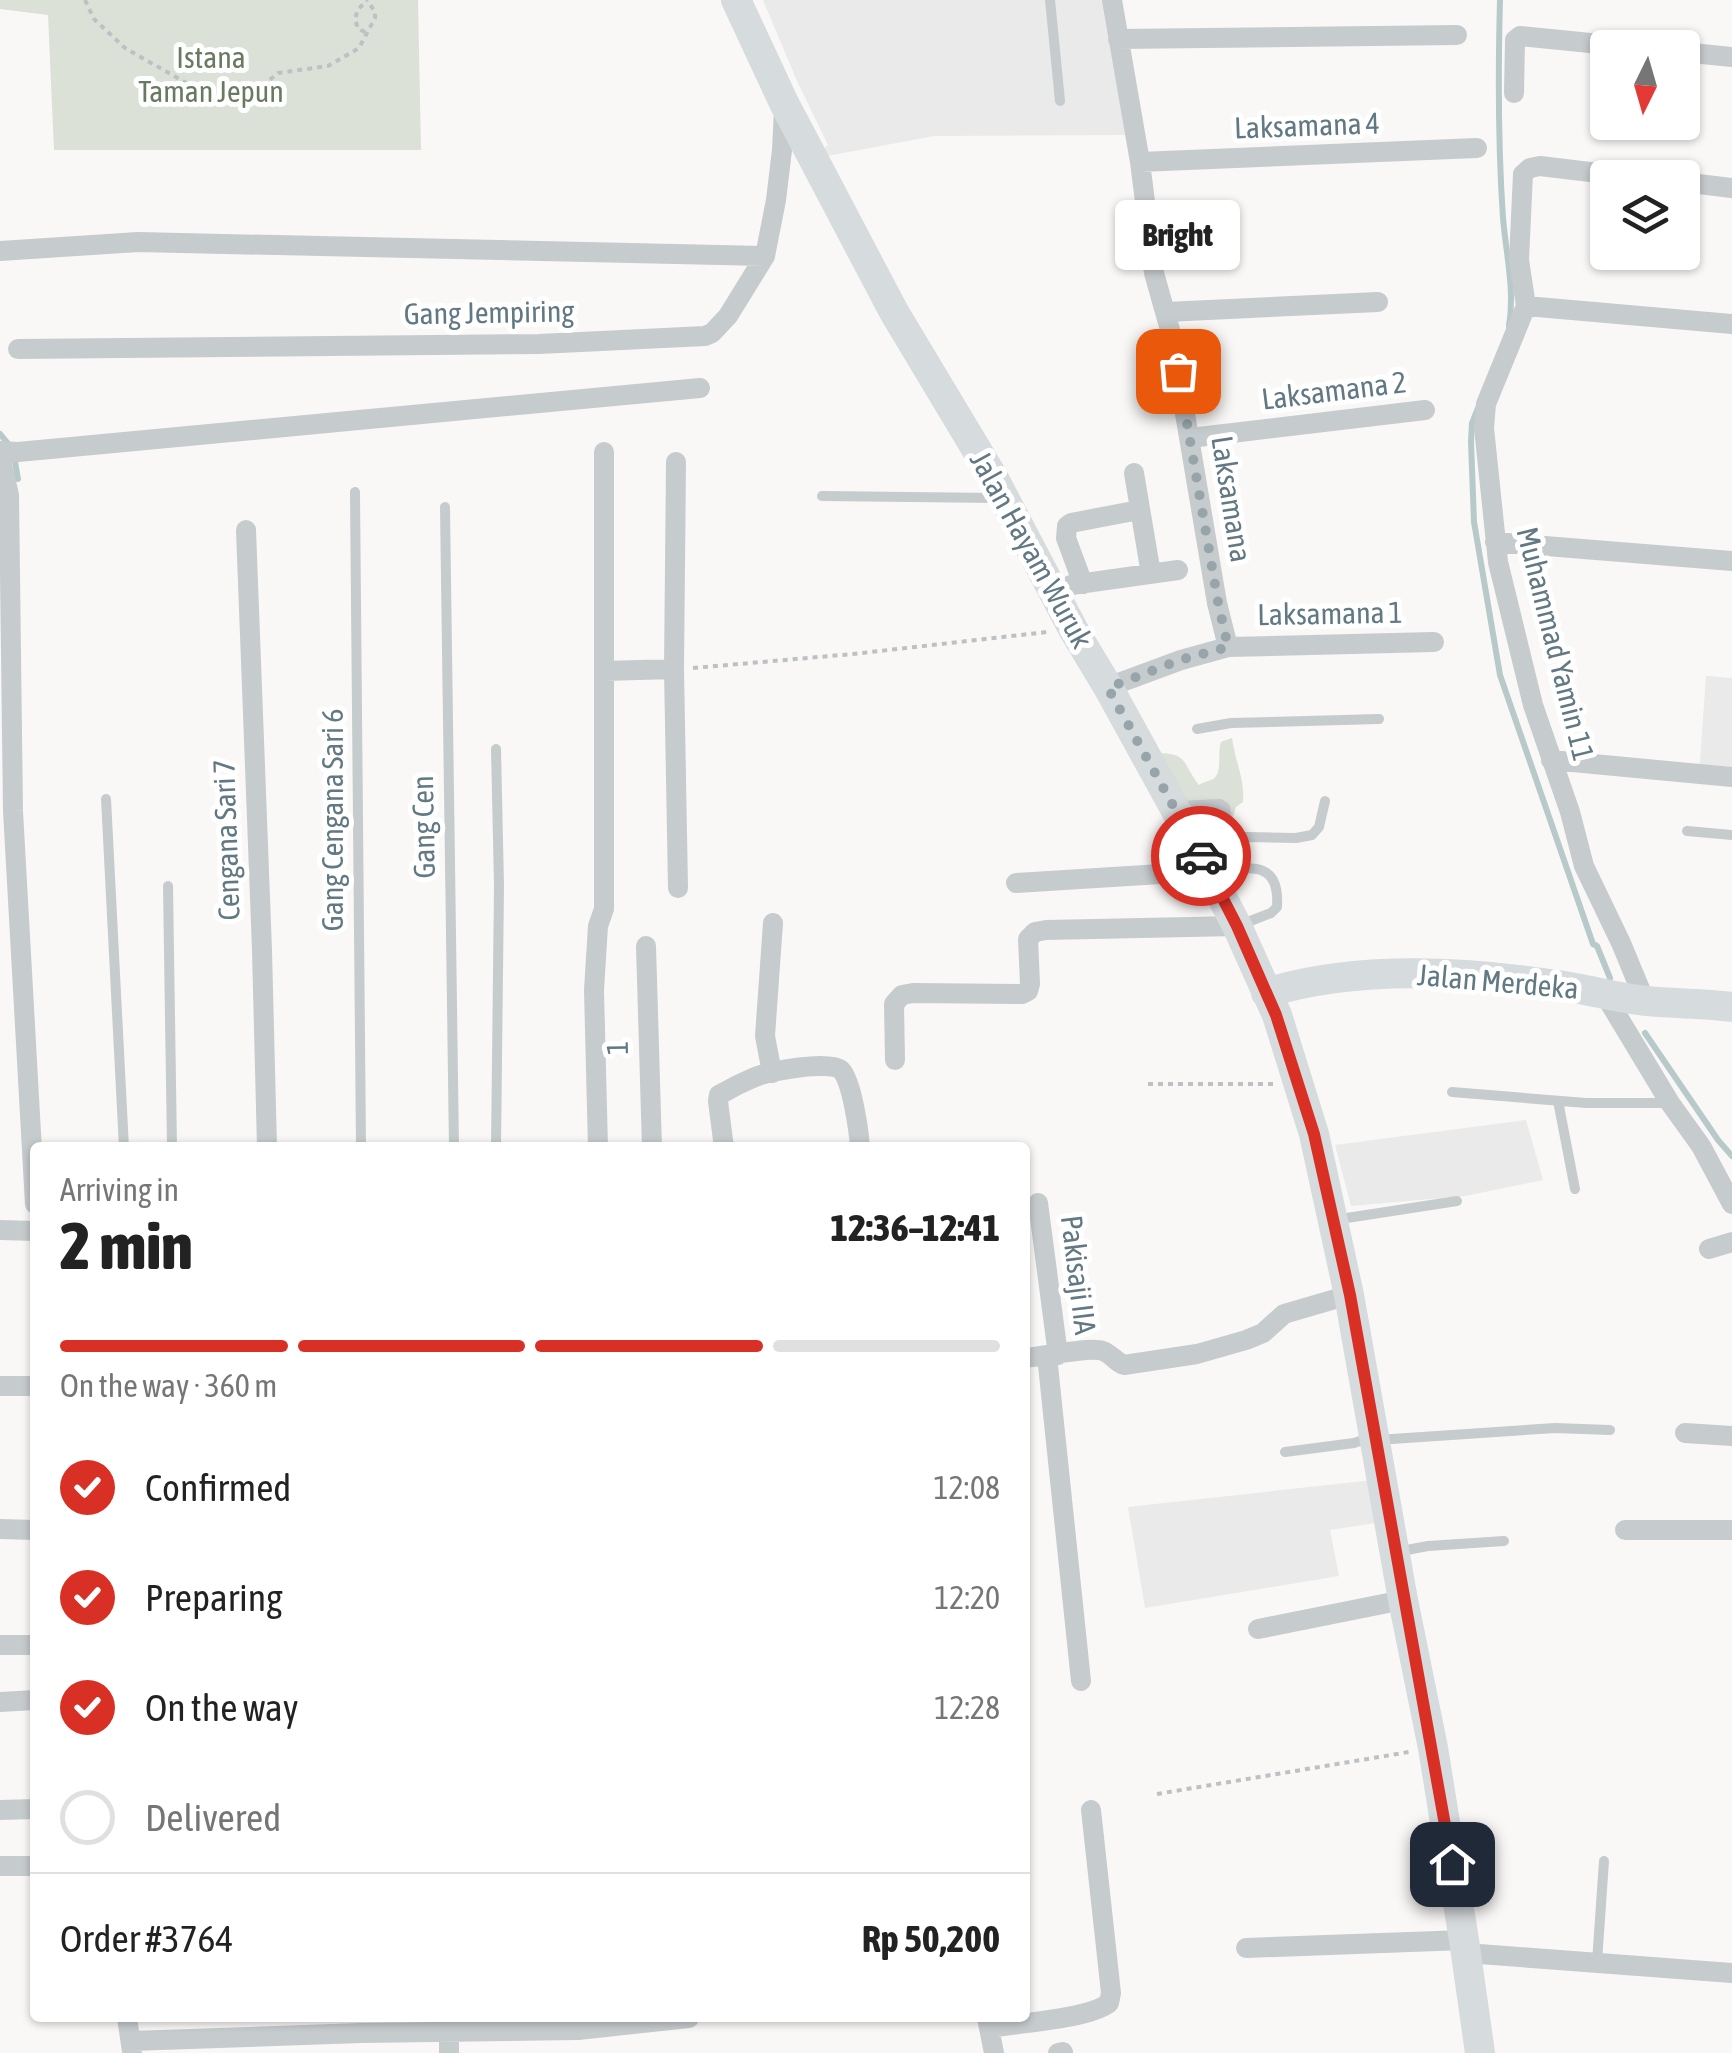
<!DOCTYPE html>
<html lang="en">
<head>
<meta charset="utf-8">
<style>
  body { margin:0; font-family:"Asap Condensed",sans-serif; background:#f6f6f6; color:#222; height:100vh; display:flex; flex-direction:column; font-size:38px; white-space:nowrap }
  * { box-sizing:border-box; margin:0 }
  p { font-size:32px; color:#767676 }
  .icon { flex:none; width:55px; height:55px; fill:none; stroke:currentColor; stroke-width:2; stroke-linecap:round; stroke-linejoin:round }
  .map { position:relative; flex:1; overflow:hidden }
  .drawer { position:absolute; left:30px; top:1142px; width:1000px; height:880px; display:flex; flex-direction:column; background:#fff; border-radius:10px; box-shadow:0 2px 8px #0004 }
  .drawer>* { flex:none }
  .needle { width:65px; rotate:185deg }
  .controls { position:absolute; left:1590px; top:30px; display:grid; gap:20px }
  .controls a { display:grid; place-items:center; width:110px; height:110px; border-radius:10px; background:#fff; box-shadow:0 2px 8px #0004; font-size:50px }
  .pin { position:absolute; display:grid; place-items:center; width:85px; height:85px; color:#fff; margin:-42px; border-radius:20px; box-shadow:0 5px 15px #0006 }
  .courier { position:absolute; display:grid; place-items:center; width:100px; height:100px; margin:-50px; border:8px solid #d93025; border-radius:50%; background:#fff; color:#222; box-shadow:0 2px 12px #0007 }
  .bubble { position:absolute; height:70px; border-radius:10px; background:#fff; box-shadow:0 2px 8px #0004; font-size:32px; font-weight:800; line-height:70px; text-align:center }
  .head em { font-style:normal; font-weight:800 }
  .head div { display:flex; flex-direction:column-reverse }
  .head { display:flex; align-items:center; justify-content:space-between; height:170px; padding:0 30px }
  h1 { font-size:65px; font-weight:800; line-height:75px }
  .bar { display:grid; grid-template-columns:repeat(4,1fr); gap:15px 10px; align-content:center; height:120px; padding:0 30px }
  .bar i { height:12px; border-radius:8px; background:#e0e0e0 }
  .bar .active { background:#d93025 }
  .bar p { grid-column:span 4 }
  .line { display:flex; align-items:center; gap:25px; padding:0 30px; border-top:2px solid #e0e0e0 }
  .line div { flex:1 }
  ol { padding:0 30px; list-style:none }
  li { display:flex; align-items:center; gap:30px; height:110px }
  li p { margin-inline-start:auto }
  li .icon { padding:10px; border-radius:50%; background:#d93025; color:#fff; stroke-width:4 }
  li:last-child { color:#767676 }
  li i { width:55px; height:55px; border:5px solid #e0e0e0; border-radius:50% }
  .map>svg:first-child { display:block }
  .built { fill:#e9eae9 }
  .green { fill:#dbe1d7 }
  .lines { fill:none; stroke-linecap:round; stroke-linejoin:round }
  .stream { stroke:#b8c9ca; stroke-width:6 }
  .path { stroke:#bdc1c3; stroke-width:4; stroke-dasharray:5 5; stroke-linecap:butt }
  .lane { stroke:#c6cbce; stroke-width:10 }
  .street { stroke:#c6cbce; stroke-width:20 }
  .secondary { stroke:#d6dbde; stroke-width:30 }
  .done { stroke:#97a5ab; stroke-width:10; stroke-dasharray:0 18 }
  .route { stroke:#d93025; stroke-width:12 }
  .labels { text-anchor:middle; stroke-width:10; stroke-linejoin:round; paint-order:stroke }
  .park-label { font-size:30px; fill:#697a61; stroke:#fff }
  .street-label { font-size:30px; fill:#627983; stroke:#fff }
</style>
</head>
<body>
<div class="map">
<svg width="1732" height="2053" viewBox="0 0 1732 2053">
  <rect width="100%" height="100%" fill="#f9f8f6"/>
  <path class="built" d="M763,0H1102L1130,135L934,136L811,159L828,145L797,81Z
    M1706,676L1732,678V777L1699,775Z
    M1526,1120L1543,1180L1465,1196L1351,1206L1335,1145Z
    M1373,1480L1382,1522L1330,1530L1339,1576L1145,1608L1128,1507Z"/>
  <path class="green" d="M0,0H418L421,150H54L48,15L0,9Z
    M1232,738C1235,761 1245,779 1243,802L1236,807L1231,823L1213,825L1197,830L1155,753C1189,753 1181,762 1199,785C1203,782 1209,781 1213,779C1223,773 1217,752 1221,742Z"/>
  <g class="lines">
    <path class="stream" d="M1500,0C1498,73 1498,145 1503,218C1506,254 1515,290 1509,326
      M1478,408L1472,423L1471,442L1474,522L1500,675L1593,944L1597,946L1610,978
      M0,434L9,445
      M14,456L18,479
      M1645,1033L1718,1140L1732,1156"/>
    <path class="path" d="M85,0L94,19L125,48L188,84L250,101L254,93L278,73L328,66L359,48L375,18V12L367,0
      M365,32L358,29L355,19L358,9L367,1
      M693,668L853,654L1047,632
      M1148,1084H1273
      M1157,1794L1409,1752"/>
    <path class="lane" d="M1050,0L1060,101
      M355,492L361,1148
      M822,496L996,498
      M445,507L454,1148
      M1197,729L1231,723L1379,719
      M496,749L499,885L496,1148
      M106,799L124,1148
      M1177,806L1220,804L1225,807L1230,837
      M1687,831L1732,835
      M1196,836L1296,838L1312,835L1319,827L1325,801
      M1215,871C1249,868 1280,859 1277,907L1271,913L1240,925
      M168,886L172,1148
      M1452,1092L1586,1103H1670
      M1558,1101L1575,1189
      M1334,1220L1457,1201
      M1377,1440L1555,1428L1610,1430
      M1285,1452L1354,1443L1372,1437
      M1396,1552L1428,1546L1504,1541
      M1597,1962L1604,1861"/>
    <path class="street" d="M1112,0L1140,162L1154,273L1172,337L1217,603L1228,647
      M1118,39L1457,35
      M1682,52L1732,57
      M1514,93L1515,40L1520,36L1640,48
      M1140,162L1477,148
      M1640,178L1540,166L1530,168L1523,174L1519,260L1526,306L1486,404L1484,428L1498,562L1533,705L1570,812L1584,866L1621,943L1645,1001
      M1682,182L1732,188
      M0,251L138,242L765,256
      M1526,306L1732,324
      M1166,312L1378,302
      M18,349L539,344L705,336L712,333L728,316L765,256L776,200L782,150L784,109
      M1190,438L1425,410
      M0,451L18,452L700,388
      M0,456L9,495L13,811L35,1204
      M676,462L674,669L678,888
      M1134,473L1151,574
      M246,530L262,950L267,1148
      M1495,542L1732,561
      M1083,584L1066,538L1067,526L1071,523L1139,510
      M1071,585L1178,570
      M604,671L674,669
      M1108,687L1181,660L1228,647L1434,642
      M1551,760L1732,777
      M1016,883L1209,871
      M646,946L652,1148
      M1603,992L1670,1103L1701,1146L1732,1204
      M895,1060L894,1004L902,995L913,993L1022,994L1028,991L1030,984L1028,939L1035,932L1046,930L1237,926
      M772,1073L765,1036L773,923
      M598,1148L594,990L598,926L604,909V452
      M724,1148L718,1101L719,1095C731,1088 743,1082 755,1077C770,1071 829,1060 841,1070C852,1081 859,1132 860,1148
      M1038,1203L1058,1355
      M0,1230L35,1231
      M1709,1249L1732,1242
      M1047,1356L1081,1681
      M1025,1358C1042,1357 1090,1346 1103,1351C1111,1354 1116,1362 1124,1365L1197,1354L1246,1340L1263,1333L1284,1314L1349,1295
      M0,1386H35
      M1685,1433L1732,1436
      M0,1529L35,1530
      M1625,1530H1732
      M1258,1629L1403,1600
      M0,1645H35
      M0,1702L35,1700
      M0,1810L35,1809
      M0,1866H35
      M1246,1948L1464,1940
      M1466,1953L1732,1973
      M127,2018L132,2051
      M577,2018L578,2030L689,2018
      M987,2018L994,2053
      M989,2028C1018,2023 1088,2019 1109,2003L1111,1993L1091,1810
      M449,2032V2053
      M131,2041L361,2033L577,2030
      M1058,2053L1063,2052"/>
    <path class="secondary" d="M736,0L784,103L894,312L993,477L1073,629L1108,687L1190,836L1237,926L1277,1015L1314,1134L1349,1295L1403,1600L1433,1748L1464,1940L1480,2053
      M1266,993C1356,965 1464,971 1556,985C1587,989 1617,998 1647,1001C1675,1004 1704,1003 1732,1007"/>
  </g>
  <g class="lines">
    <path class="done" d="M1178,371L1218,602L1228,647L1180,660L1108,688L1201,856"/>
    <path class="route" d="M1201,856L1237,926L1276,1015L1314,1134L1350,1295L1452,1864"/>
  </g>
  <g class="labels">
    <g class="park-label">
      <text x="211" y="68">Istana<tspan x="211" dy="34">Taman Jepun</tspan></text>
    </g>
    <g class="street-label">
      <text transform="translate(1307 126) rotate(-2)" y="10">Laksamana 4</text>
      <text transform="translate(489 313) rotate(-1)" y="10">Gang Jempiring</text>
      <text transform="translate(1334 391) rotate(-7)" y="10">Laksamana 2</text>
      <text transform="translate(1231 499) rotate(81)" y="10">Laksamana</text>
      <text transform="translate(1031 550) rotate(61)" y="10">Jalan Hayam Wuruk</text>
      <text transform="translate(1330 614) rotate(-1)" y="10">Laksamana 1</text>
      <text transform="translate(1555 644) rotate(76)" y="10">Muhammad Yamin 11</text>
      <text transform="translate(333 820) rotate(-90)" y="10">Gang Cengana Sari 6</text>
      <text transform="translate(424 827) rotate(-91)" y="10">Gang Cen</text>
      <text transform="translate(227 840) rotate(-92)" y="10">Cengana Sari 7</text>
      <text transform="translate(1498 982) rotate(5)" y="10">Jalan Merdeka</text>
      <text transform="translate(618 1048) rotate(-91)" y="10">1</text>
      <text transform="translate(1078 1275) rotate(83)" y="10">Pakisaji IIA</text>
    </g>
  </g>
</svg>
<div class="controls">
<a><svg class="needle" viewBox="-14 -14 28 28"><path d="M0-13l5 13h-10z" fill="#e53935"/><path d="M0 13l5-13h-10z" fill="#767676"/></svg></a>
<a><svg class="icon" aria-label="layers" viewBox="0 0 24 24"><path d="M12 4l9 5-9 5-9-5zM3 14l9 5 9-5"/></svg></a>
</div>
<div class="pin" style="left:1178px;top:371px;background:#ea580c"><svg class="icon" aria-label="bag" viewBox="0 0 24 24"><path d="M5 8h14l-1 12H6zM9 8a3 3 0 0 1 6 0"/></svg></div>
<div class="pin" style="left:1452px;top:1864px;background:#1f2937"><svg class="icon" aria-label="home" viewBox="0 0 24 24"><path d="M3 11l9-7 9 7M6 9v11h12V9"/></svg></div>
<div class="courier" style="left:1201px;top:856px"><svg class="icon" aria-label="car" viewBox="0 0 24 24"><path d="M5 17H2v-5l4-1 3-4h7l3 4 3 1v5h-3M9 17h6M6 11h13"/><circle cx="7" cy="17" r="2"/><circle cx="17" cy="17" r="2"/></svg></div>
<div class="bubble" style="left:1115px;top:200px;width:125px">Bright</div>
<section class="drawer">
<div class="head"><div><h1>2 min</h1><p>Arriving in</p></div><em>12:36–12:41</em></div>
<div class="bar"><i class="active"></i><i class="active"></i><i class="active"></i><i></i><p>On the way · 360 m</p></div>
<ol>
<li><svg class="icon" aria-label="check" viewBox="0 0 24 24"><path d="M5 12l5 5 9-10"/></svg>Confirmed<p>12:08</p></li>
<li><svg class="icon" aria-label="check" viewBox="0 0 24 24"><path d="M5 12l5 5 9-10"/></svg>Preparing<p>12:20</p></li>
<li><svg class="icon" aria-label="check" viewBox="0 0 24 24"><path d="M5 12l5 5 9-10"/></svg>On the way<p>12:28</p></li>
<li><i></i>Delivered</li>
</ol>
<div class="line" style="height:130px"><div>Order #3764</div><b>Rp 50,200</b></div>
</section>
</div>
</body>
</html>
